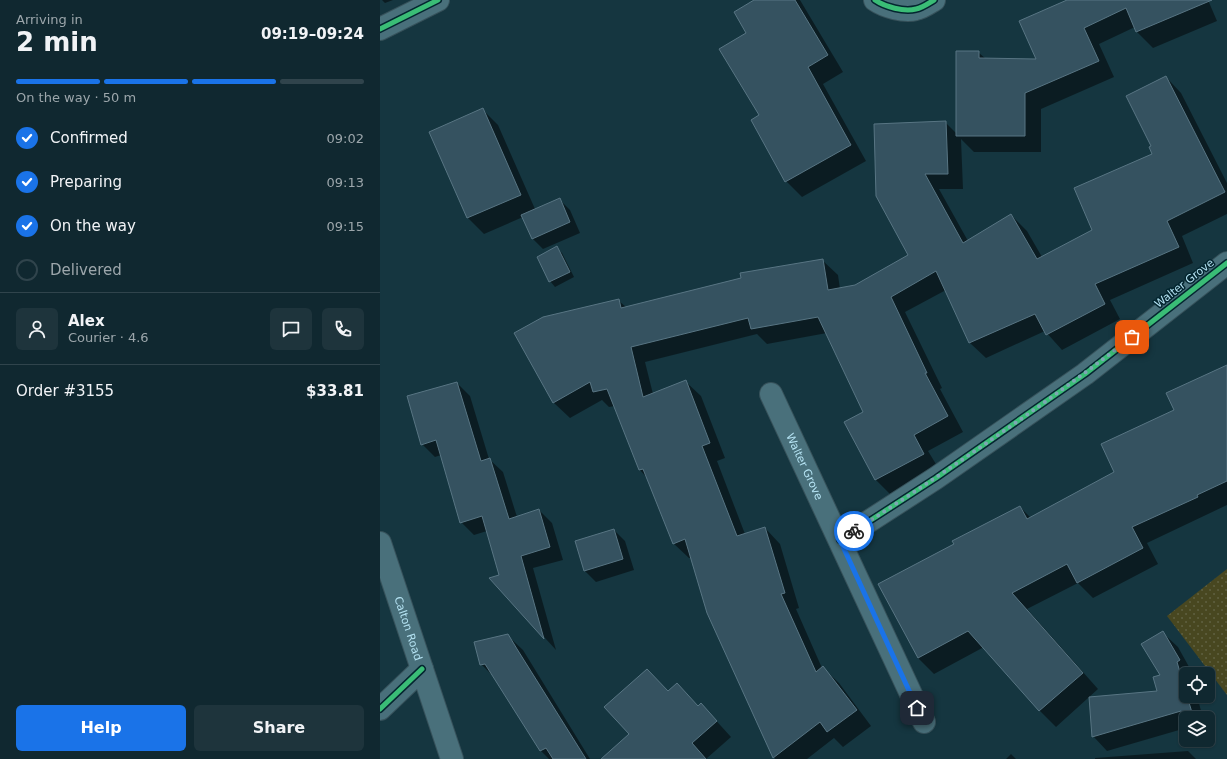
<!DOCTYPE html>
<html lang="en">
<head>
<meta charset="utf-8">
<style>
  body { margin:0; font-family:"DejaVu Sans",sans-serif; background:#1e343c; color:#f1f3f6; height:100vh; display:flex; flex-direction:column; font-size:15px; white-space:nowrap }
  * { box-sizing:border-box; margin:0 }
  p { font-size:13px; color:#9ca6ab }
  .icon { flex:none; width:22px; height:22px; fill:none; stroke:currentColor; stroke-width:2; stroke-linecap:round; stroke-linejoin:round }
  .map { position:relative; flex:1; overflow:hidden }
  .details { display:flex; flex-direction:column; background:#102830; width:380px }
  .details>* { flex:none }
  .controls { position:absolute; left:799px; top:667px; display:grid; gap:8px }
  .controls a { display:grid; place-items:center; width:36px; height:36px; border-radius:6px; background:#102830; box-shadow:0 1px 3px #0004,0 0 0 1px #30444c; font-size:20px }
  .pin { position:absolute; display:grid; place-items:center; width:34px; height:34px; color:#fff; margin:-17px; border-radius:8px; box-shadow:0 2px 6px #0006 }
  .courier { position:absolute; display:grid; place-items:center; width:40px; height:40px; margin:-20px; border:3px solid #1a73e8; border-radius:50%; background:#fff; color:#222; box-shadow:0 1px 5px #0007 }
  .headline em { font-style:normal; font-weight:700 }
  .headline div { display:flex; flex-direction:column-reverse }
  .headline { display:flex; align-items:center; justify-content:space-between; height:68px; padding:0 16px }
  h1 { font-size:26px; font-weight:700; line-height:30px }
  .bar { display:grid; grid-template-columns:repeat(4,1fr); gap:6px 4px; align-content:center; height:48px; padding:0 16px }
  .bar i { height:5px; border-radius:3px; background:#30444c }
  .bar .on { background:#1a73e8 }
  .bar p { grid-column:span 4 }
  .line { display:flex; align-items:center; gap:10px; padding:0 16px; border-top:1px solid #30444c }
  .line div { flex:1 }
  .round { display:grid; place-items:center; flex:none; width:42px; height:42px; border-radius:6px; background:#1e343c }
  ol { padding:0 16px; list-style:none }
  li { display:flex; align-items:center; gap:12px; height:44px }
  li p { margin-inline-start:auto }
  li .icon { padding:4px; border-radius:50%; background:#1a73e8; color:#fff; stroke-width:4 }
  li:last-child { color:#9ca6ab }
  li i { width:22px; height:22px; border:2px solid #30444c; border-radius:50% }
  .cta { display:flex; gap:8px; margin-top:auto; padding:8px 16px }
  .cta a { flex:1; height:46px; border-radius:6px; background:#1a73e8; color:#fff; font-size:16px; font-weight:700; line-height:46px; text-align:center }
  .cta a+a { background:#1e343c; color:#f1f3f6 }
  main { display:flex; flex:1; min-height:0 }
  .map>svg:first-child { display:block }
  .grass { fill:url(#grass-dots) }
  .shadow { fill:#0007 }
  .building { fill:#355260; stroke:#587583 }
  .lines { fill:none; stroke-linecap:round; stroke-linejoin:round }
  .minor-casing { stroke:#37525b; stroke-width:24 }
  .secondary-casing { stroke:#37525b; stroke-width:24 }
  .minor { stroke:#49707b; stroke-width:22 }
  .secondary { stroke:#49707b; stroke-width:22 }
  .cycleway-casing { stroke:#042630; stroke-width:8 }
  .cycleway { stroke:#3abd76; stroke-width:5 }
  .done { stroke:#7da6b4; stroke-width:4; stroke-dasharray:0 7.2 }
  .route { stroke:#1a73e8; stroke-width:5 }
  .labels { text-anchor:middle; stroke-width:3; stroke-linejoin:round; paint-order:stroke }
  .street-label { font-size:11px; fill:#b5e3f3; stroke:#042630 }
</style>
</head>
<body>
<main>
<section class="details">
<div class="headline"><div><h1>2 min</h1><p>Arriving in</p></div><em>09:19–09:24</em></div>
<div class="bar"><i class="on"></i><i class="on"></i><i class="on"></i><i></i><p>On the way · 50 m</p></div>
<ol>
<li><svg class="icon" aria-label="check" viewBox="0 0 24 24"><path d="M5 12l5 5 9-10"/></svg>Confirmed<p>09:02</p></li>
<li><svg class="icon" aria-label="check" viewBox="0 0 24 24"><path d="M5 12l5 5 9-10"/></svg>Preparing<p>09:13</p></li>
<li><svg class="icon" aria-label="check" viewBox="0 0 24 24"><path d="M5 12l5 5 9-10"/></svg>On the way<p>09:15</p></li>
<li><i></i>Delivered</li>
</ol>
<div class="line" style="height:72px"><a class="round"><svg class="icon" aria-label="person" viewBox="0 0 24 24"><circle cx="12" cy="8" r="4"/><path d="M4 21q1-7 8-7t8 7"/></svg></a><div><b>Alex</b><p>Courier · 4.6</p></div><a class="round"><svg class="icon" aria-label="chat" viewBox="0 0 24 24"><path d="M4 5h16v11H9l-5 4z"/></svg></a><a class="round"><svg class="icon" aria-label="phone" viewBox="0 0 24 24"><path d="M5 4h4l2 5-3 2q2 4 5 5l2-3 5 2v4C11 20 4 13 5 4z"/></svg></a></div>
<div class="line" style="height:52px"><div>Order #3155</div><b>$33.81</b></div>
<div class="cta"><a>Help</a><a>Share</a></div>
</section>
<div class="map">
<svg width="847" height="759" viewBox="0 0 847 759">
  <defs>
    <pattern id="grass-dots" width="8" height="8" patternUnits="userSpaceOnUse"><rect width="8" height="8" fill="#484720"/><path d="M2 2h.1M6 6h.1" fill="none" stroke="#606141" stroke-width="1.8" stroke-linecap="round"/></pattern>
  </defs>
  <rect width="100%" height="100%" fill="#153640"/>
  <path class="grass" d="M847,569V695L787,616Z"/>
  <path class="shadow" d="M2,0H13L5,3Z
    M374,0H420L463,72L443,84L486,161L422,197L406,181L380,115L368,33Z
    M689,0H828L837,21L773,48L757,32L755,27L719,44L734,77L661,109V152H594L581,139L583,189H559L588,241L631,215L647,231L662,257L714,230L773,154V146L786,77L801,93L847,183V214L802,236L813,263L730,300L740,319L682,350L665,331L606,358L590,343L566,290L525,312L562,388L560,389L583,432L548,451L559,469L511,495L496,480L484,412L447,333L387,344L377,334L265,362L273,394L305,381L321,396L345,458L337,461L365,534L385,528L400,544L419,608L416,609L442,668H443L459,683L491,726L463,747L454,738L427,759H395L312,557L309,558L293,543L268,479L260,470L235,406L229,407L222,400L190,418L174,403L135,334L238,300L246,307L442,260L458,275L460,289L475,286L530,256L497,196L565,122L577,134L598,52L606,59L658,60Z
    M102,109L118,125L155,209L179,199L190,210L200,233L163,249L152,238L143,217L104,234L88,218L50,132Z
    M176,248L182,253L194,277L175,287L170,281Z
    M847,366V505L767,543L778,564L713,598L698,583L647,609L718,689L676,727L660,711L604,647L554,674L538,658L575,545L640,507L651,518L735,472L795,411Z
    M77,383L90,396L109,459L123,472L137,517L159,510L172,523L183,560L153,568L176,650L111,579L121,576L107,531L94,535L81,522L61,455L55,457L42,444Z
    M234,530L245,541L254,570L216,582L205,571Z
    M783,633L798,647L813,674H806V696H817L823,718H806V728L727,751L713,736L778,692L781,676Z
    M127,635L143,650L210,759H169L161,751L116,679L101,664Z
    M267,670L289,692L297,684L319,707L321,704L351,737L326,759H222L250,734Z
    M808,751L816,759H715V758Z
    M631,754L636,759H626Z"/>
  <path class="building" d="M374,0H415L448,55L428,67L471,145L405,182L371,120L379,115L339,49L366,33L354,12Z
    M687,0H832L756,32L746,8L704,28L719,61L645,93V136H576V51H599V58L656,59L639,21Z
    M786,76L845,192L787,221L799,247L715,284L725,304L666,335L655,314L589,343L556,271L511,297L547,373H545L568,416L534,435L544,454L495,480L464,422L483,412L438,317L371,329L368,318L251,347L263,397L306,380L330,443L322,446L357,536L385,527L405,593L401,594L436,672L443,666L477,710L447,732L440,722L393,758L327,613L305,539L293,544L263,469L259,470L227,389L213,392L210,382L173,403L134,333L163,317L239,299L241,308L361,278L360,273L443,259L448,290L475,285L528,255L496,196L494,124L566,121L568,174H545L583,243L631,214L657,259L712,230L694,188L772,154L769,147L771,146L746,96Z
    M103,108L141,195L87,218L49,132Z
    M180,198L190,222L152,239L141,215Z
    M177,246L190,272L169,282L157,257Z
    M847,365V481L817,495L818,497L752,527L763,548L697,583L687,564L632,593L703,673L659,711L588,631L538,658L498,584L574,544L572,541L640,506L647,519L734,472L721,444L794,410L786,393Z
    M77,382L101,461L110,458L129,519L159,509L170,547L141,556L164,639L109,578L119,575L102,516L80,523L56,440L41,445L27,396Z
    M234,529L243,559L204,571L195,541Z
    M783,631L800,660L797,662L813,716L805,719L801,711L712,737L709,697L777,691L773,677L780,675L761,644Z
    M128,634L137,649L206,759H173L166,748L160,751L105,664L100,665L94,642Z
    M267,669L288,691L297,683L318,706L321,703L337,721L312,743L326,759H221L249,734L224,707Z"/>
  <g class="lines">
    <g class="minor-casing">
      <g id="minor">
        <path d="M495,0C505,7 524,12 536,9C542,8 549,3 554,0"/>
        <path d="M0,29L58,0"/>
        <path id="s1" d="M391,394L544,722"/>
        <path d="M460,540L556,478L705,374L847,263"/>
        <path d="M0,709L42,669"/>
      </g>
    </g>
    <g class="secondary-casing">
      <g id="secondary">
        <path id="s2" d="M0,543L72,759"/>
      </g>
    </g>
    <use href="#minor" class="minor"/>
    <use href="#secondary" class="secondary"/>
    <g class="cycleway-casing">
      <path id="cycleway" d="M495,0C505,7 524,12 536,9C542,8 549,3 554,0
        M0,29L58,0
        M460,540L556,478L705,374L847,263
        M0,709L42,669"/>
    </g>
    <use href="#cycleway" class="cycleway"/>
  </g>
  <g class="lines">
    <path class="done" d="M474,531C569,470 663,406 752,337"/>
    <path class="route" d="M474,531L460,540L537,708"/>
  </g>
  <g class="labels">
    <g class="street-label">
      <text transform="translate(804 283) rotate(-38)" y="4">Walter Grove</text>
      <text dy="4" stroke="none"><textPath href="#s1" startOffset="80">Walter Grove</textPath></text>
      <text dy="4" stroke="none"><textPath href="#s2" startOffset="90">Calton Road</textPath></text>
    </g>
  </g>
</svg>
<div class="controls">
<a><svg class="icon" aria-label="locate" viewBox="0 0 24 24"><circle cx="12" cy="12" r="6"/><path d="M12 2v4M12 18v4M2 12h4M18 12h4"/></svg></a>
<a><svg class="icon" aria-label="layers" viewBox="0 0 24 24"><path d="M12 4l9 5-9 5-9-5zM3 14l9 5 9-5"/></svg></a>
</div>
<div class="pin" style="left:752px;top:337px;background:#ea580c"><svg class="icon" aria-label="bag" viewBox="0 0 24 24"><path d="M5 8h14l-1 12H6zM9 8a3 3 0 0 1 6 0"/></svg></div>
<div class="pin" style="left:537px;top:708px;background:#1f2937"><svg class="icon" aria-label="home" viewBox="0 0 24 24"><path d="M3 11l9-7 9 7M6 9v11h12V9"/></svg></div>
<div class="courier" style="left:474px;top:531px"><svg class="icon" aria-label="bike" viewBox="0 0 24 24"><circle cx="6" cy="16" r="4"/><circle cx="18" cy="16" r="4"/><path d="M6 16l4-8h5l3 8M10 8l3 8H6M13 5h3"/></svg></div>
</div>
</main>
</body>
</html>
